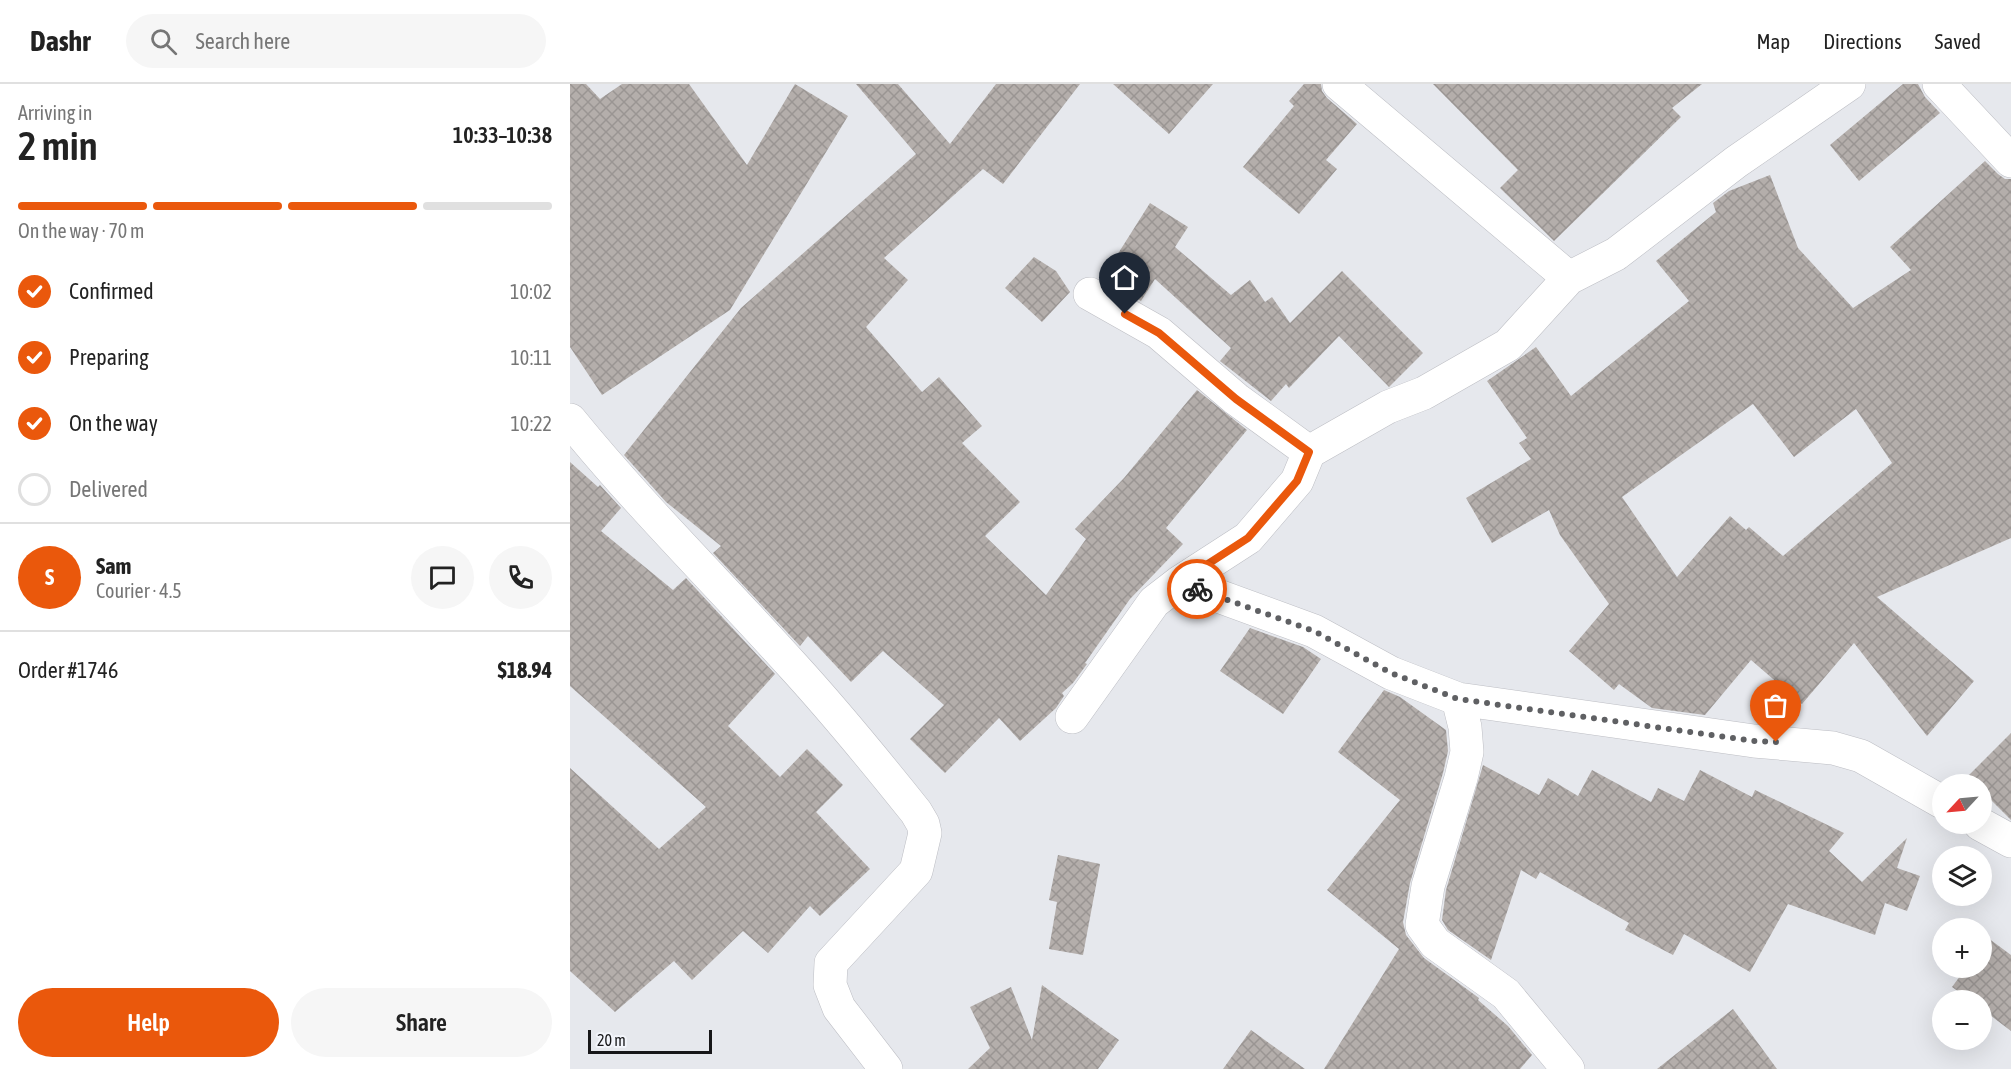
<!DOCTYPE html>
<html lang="en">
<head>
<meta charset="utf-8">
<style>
  body { margin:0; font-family:"Asap Condensed",sans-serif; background:#f6f6f6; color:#222; height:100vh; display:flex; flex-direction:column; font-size:22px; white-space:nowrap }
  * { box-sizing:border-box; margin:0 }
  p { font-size:20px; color:#767676 }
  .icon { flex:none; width:33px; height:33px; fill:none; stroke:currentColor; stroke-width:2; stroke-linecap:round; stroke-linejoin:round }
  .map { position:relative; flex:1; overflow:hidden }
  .sheet { display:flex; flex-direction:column; background:#fff; width:570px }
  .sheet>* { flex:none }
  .needle { width:39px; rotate:244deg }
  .fabs { position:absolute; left:1362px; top:690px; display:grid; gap:12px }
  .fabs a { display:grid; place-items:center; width:60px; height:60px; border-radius:50%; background:#fff; box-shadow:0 6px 24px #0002; font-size:30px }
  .scale { position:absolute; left:18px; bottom:15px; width:124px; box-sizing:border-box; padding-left:6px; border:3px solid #171719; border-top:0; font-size:16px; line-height:21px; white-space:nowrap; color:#171719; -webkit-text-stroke:4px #f3f5fb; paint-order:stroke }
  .pin { position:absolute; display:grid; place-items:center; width:51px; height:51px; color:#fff; margin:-62px -26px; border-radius:50% 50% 50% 0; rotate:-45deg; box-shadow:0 0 6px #0007 }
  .pin .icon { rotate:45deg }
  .courier { position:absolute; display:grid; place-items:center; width:60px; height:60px; margin:-30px; border:4px solid #ea580c; border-radius:50%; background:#fff; color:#222; box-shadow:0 2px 8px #0007 }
  .overview em { font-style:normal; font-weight:600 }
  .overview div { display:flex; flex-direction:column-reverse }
  .overview { display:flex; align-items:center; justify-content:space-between; height:102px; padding:0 18px }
  h1 { font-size:39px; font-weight:600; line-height:45px }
  .bar { display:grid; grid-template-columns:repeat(4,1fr); gap:9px 6px; align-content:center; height:72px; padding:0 18px }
  .bar i { height:8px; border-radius:4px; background:#e0e0e0 }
  .bar .on { background:#ea580c }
  .bar p { grid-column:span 4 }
  .line { display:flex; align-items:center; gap:15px; padding:0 18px; border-top:2px solid #e0e0e0 }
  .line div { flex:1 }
  .round { display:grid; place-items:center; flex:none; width:63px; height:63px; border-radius:32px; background:#f6f6f6 }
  ol { padding:0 18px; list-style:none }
  li { display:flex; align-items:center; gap:18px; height:66px }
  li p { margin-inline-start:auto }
  li .icon { padding:6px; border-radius:50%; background:#ea580c; color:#fff; stroke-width:4 }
  li:last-child { color:#767676 }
  li i { width:33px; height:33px; border:3px solid #e0e0e0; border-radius:50% }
  .action { display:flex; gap:12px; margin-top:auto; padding:12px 18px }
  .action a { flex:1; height:69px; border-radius:36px; background:#ea580c; color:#fff; font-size:24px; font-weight:600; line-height:69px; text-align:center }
  .action a+a { background:#f6f6f6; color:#222 }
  header { display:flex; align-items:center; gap:36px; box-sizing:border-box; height:84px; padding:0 30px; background:#fff; border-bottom:2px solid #e0e0e0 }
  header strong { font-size:28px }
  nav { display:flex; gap:33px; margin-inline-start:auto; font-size:21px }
  .search { width:420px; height:54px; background:#f6f6f6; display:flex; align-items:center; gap:15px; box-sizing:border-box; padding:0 21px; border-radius:33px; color:#767676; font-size:22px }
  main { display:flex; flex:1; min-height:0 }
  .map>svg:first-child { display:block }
  .building { fill:url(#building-cross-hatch); fill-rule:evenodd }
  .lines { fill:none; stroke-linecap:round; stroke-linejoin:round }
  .minor-casing { stroke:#bdbec4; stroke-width:34 }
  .minor { stroke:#fff; stroke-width:33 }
  .done { stroke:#5f6063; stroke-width:6; stroke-dasharray:0 10.8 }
  .route { stroke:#ea580c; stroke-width:8 }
</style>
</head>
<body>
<header>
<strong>Dashr</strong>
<div class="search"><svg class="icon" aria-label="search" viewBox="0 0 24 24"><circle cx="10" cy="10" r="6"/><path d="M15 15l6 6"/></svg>Search here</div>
<nav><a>Map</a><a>Directions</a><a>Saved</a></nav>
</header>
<main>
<section class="sheet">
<div class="overview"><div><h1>2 min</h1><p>Arriving in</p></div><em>10:33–10:38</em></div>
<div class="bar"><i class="on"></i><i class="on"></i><i class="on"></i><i></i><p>On the way · 70 m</p></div>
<ol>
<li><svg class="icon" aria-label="check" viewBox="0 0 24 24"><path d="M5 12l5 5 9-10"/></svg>Confirmed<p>10:02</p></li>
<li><svg class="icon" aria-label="check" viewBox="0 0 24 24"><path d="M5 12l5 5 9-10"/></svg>Preparing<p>10:11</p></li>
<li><svg class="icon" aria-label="check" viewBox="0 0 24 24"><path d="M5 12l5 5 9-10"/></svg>On the way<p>10:22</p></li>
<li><i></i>Delivered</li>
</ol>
<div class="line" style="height:108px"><b class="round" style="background:#ea580c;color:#fff">S</b><div><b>Sam</b><p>Courier · 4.5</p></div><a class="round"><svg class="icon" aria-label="chat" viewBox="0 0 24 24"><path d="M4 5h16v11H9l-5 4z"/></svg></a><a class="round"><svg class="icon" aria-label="phone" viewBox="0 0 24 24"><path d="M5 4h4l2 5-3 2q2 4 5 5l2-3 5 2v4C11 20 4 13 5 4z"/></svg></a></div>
<div class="line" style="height:78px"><div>Order #1746</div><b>$18.94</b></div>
<div class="action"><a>Help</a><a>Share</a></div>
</section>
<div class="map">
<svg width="1441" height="985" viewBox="0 0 1441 985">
  <defs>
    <pattern id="building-cross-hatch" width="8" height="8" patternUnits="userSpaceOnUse" patternTransform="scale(1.5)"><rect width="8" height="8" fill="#b4aeab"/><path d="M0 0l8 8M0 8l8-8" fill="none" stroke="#9a9593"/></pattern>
  </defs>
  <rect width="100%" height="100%" fill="#e6e8ed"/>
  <path class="building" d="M0,0H16L30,15L52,0H119L177,81L225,0L278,32L160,226L32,311L0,263Z
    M286,0H328L380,60L426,0H510L433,100L413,85L314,174L338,196L296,243L352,308L369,293L412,342L392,359L450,418L415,452L476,511L516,455L505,445L554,394L627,306L677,346L596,444L613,460L560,515L515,579L517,580L503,599L492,609L494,612L486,624L450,657L429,634L375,689L340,655L374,621L313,567L281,598L238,552L230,562L143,469L151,462L96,418L54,371L171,224L346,70Z
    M543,0H643L599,50Z
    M734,0H751L752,7L757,14L787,40L756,76L767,85L729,130L673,83L724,22L719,17Z
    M863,0H1132L1102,24L1111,33L984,157L930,104L948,86Z
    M1333,0H1348L1355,13L1370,29L1289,97L1260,61Z
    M1415,77L1428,90L1435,95H1441V454L1307,513L1404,597L1357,652L1284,559L1232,620L1181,576L1135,631L1082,624L1049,600L1044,606L999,567L1039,520L990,451L979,426L922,459L896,414L961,375L949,359L957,354L917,297L966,263L1001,312L1119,217L1086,177L1146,128L1143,119L1159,107L1200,91L1228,164L1283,224L1341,186L1320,163ZM1183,320L1224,373L1286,325L1322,379L1213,472L1179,443L1176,446L1160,432L1107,493L1052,413Z
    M580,119L618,143L605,163L661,211L680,196L695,218L702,213L720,239L772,187L853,269L819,303L769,252L719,304L716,300L701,317L650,277L661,264L585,195L571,217L532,195Z
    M464,173L486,187L500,208L472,238L435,204Z
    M0,378L28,403L30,401L51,424L31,447L103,506L116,494L205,590L158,642L210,693L237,665L273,701L246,728L300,785L250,832L240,822L198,869L173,847L122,896L104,877L45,928L0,887V684L89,765L136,723L0,602Z
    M680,544L733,563L751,575L713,630L650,587Z
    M814,606L830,613L876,646L878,667L873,689L840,799L833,838L836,851L854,874L909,914L908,916L938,942L962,971L950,985H754L829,865L757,806L830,716L768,668Z
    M1441,649V736L1412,707V700H1405L1397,693Z
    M913,681L969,711L978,694L1008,712L1022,686L1081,718L1088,704L1114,717L1130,686L1182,713L1185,706L1274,749L1259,767L1292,798L1337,754L1327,784L1350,792L1337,827L1315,819L1305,851L1218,820L1180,888L1114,850L1103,871L1055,846L1059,839L970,788L966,795L951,786L921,876L878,846L872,836L876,806Z
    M488,771L530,780L513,871L479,865L487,818L479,816Z
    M1418,854L1441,871V947L1412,925V916H1400L1382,903L1396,884H1412V863Z
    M472,901L549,956L528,985H398L420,964L400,923L441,903L462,956Z
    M1163,925L1207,985H1087Z
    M681,946L735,985H653Z"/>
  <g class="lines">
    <g class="minor-casing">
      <path id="minor" d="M769,0L999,194
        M1369,0L1441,77
        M520,210L589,249L666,315L739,368
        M0,336C70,422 149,500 223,582C266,629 306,678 346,728L353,740L355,749L346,787L261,879L260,901L269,924L316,985
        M610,498L744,547L821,589L888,615L1184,657L1263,664L1291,672L1372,718
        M888,615L895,643L897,668L891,694L858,802L852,841L865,859L936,910L998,985
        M502,633L584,518L610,498L678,454L727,397L739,368L818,323L854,309L938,261L999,194L1046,170L1166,78L1279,0
        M1410,740L1441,757"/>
    </g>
    <use href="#minor" class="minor"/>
  </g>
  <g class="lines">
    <path class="done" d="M627,505L744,547L821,589L888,615L1184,657L1206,658"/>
    <path class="route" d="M555,230L589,249L666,315L739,368L727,397L678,454L610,498L627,505"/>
  </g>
</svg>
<div class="fabs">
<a><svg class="needle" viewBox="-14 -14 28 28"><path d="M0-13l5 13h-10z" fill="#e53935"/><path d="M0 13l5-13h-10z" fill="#767676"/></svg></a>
<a><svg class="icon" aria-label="layers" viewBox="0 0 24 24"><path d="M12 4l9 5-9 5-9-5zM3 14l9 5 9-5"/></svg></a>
<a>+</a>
<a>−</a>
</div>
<div class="scale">20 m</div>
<div class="pin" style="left:1206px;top:658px;background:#ea580c"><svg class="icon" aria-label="bag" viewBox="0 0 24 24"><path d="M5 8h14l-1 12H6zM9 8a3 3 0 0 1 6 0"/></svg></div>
<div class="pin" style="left:555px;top:230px;background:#1f2937"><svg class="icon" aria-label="home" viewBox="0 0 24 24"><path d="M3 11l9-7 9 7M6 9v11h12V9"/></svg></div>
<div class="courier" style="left:627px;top:505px"><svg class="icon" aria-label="bike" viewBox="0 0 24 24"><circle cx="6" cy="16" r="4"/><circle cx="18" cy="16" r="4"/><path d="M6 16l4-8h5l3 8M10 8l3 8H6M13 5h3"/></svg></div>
</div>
</main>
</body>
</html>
